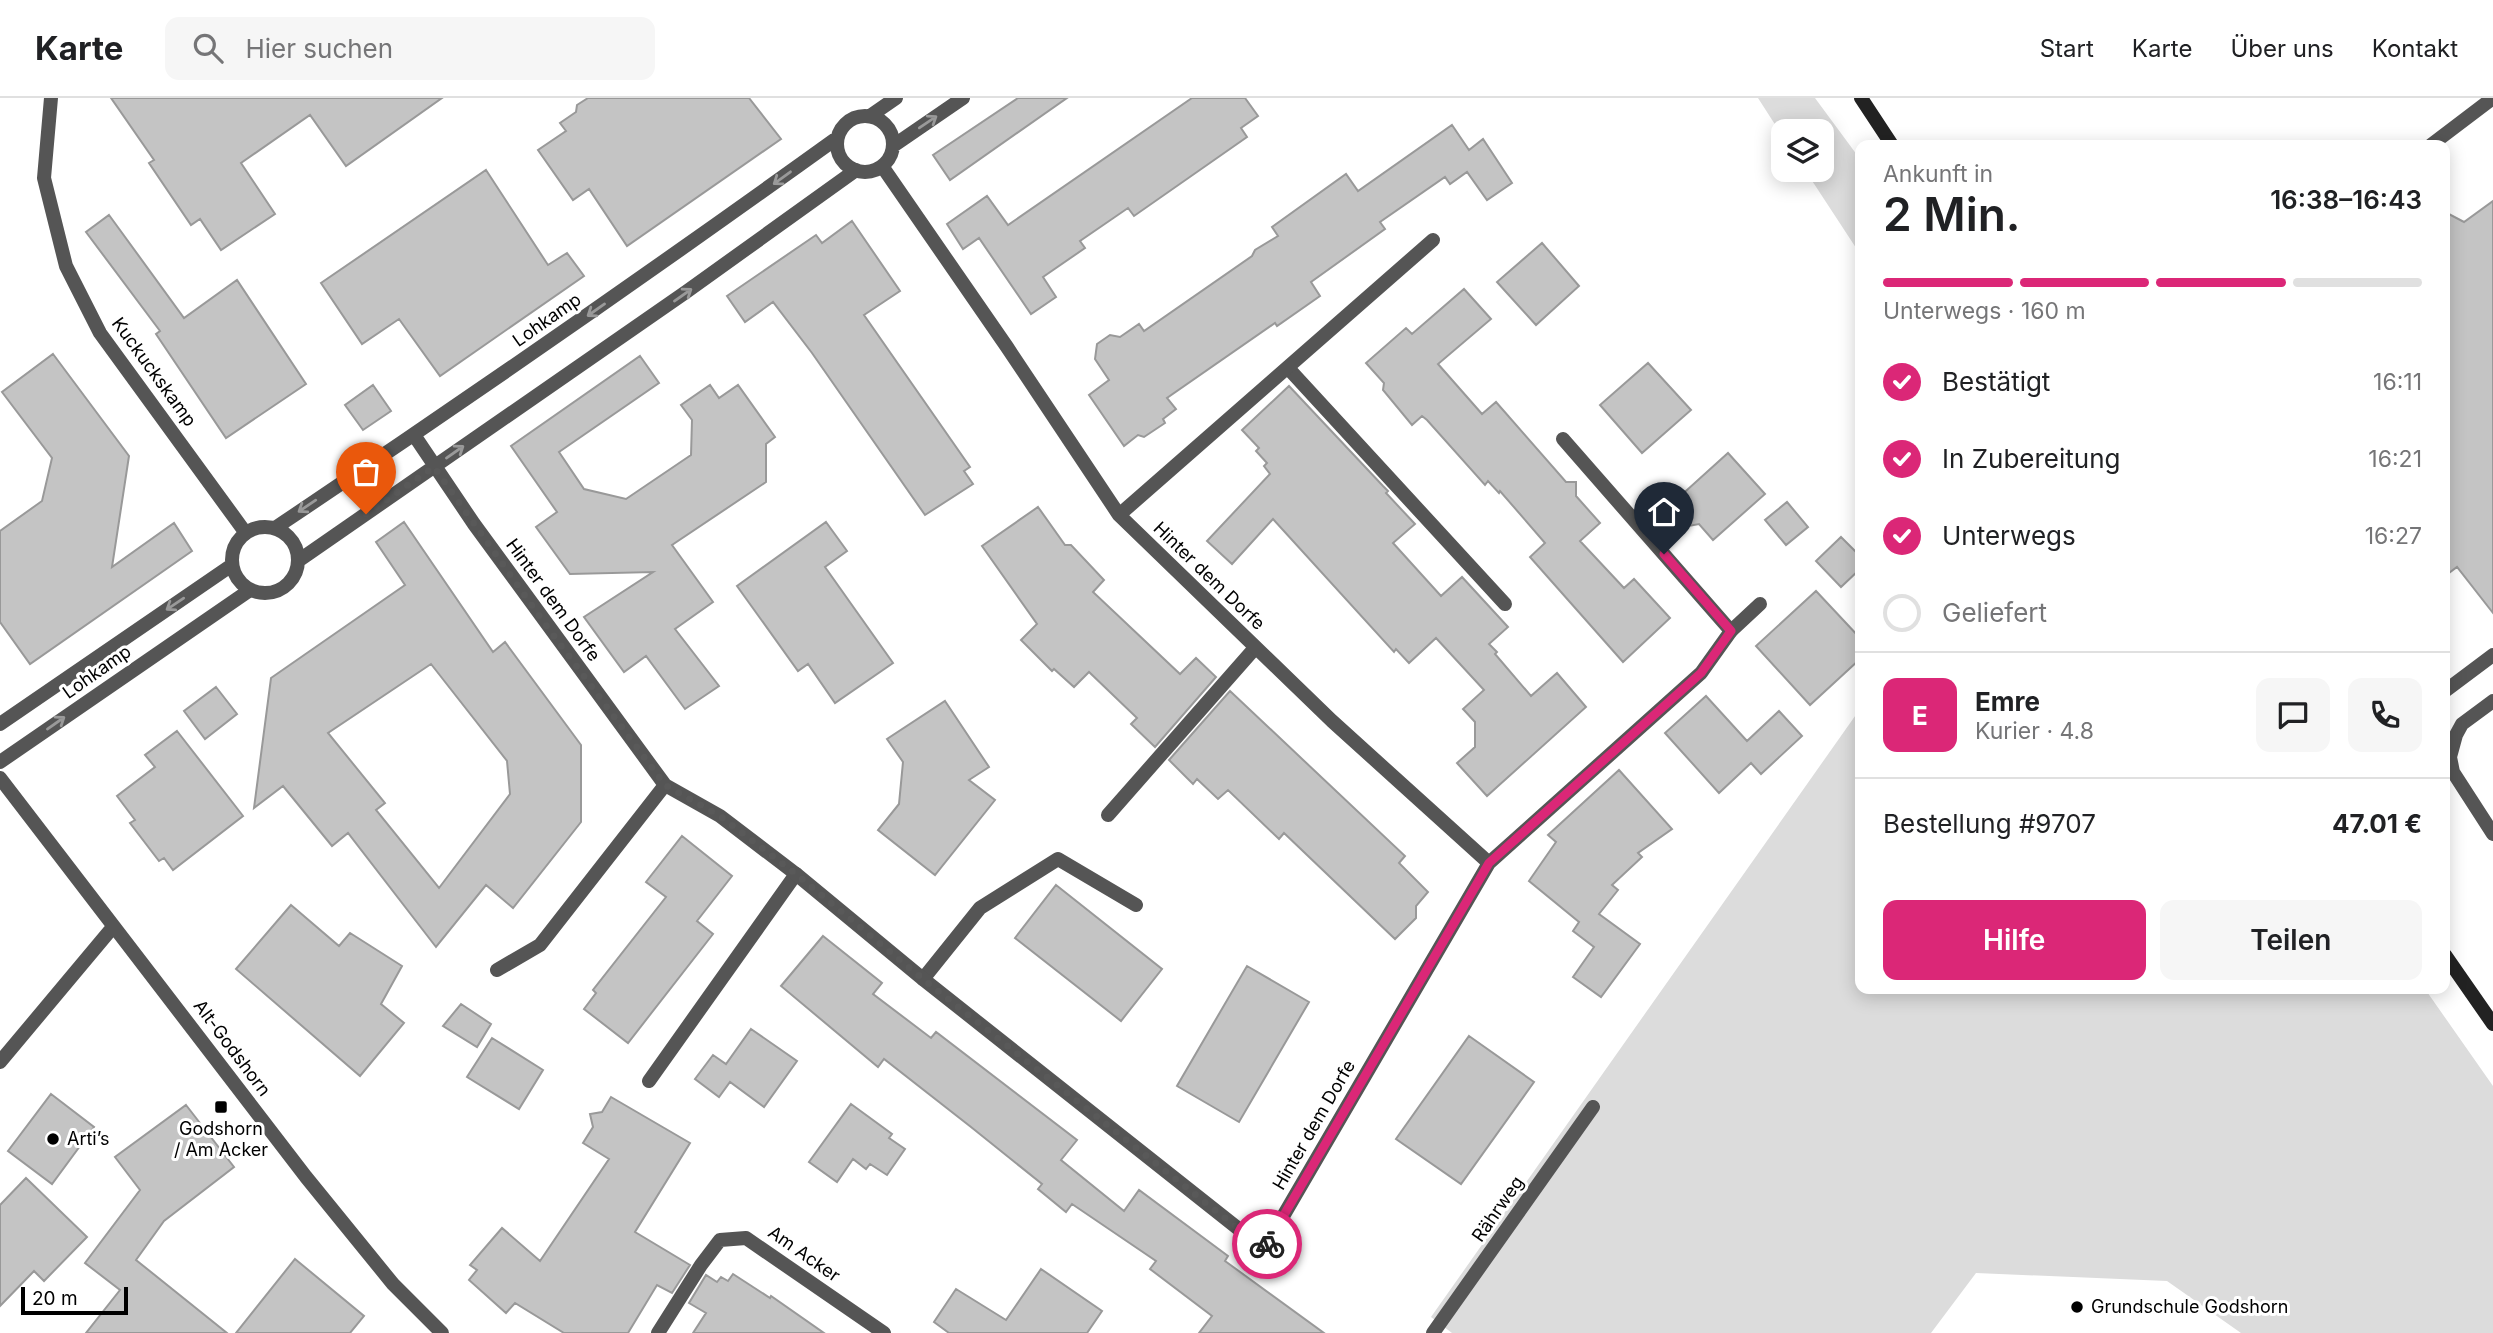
<!DOCTYPE html>
<html lang="de">
<head>
<meta charset="utf-8">
<style>
  body { margin:0; font-family:Inter,sans-serif; background:#f6f6f6; color:#202124; height:100vh; display:flex; flex-direction:column; font-size:26px; white-space:nowrap }
  * { box-sizing:border-box; margin:0 }
  p { font-size:23px; color:#757577 }
  .icon { flex:none; width:38px; height:38px; fill:none; stroke:currentColor; stroke-width:2; stroke-linecap:round; stroke-linejoin:round }
  .map { position:relative; flex:1; overflow:hidden }
  .side { position:absolute; left:1855px; top:42px; width:595px; height:854px; display:flex; flex-direction:column; background:#fff; border-radius:14px; box-shadow:0 4px 18px #0003 }
  .side>* { flex:none }
  .buttons { position:absolute; left:1771px; top:21px; display:grid; gap:14px }
  .buttons a { display:grid; place-items:center; width:63px; height:63px; border-radius:14px; background:#fff; box-shadow:0 4px 18px #0003; font-size:35px }
  .scale { position:absolute; left:21px; bottom:18px; width:107px; box-sizing:border-box; padding-left:7px; border:4px solid #000; border-top:0; font-size:19px; line-height:24px; white-space:nowrap; color:#000; -webkit-text-stroke:5px #fff; paint-order:stroke }
  .pin { position:absolute; display:grid; place-items:center; width:60px; height:60px; color:#fff; margin:-72px -30px; border-radius:50% 50% 50% 0; rotate:-45deg; box-shadow:0 0 7px #0007 }
  .pin .icon { rotate:45deg }
  .courier { position:absolute; display:grid; place-items:center; width:70px; height:70px; margin:-35px; border:5px solid #db2777; border-radius:50%; background:#fff; color:#222; box-shadow:0 2px 9px #0007 }
  .head em { font-style:normal; font-weight:600 }
  .head div { display:flex; flex-direction:column-reverse }
  .head { display:flex; align-items:center; justify-content:space-between; height:119px; padding:0 28px }
  h1 { font-size:46px; font-weight:600; line-height:52px }
  .bar { display:grid; grid-template-columns:repeat(4,1fr); gap:10px 7px; align-content:center; height:84px; padding:0 28px }
  .bar i { height:9px; border-radius:5px; background:#e0e0e0 }
  .bar .selected { background:#db2777 }
  .bar p { grid-column:span 4 }
  .line { display:flex; align-items:center; gap:18px; padding:0 28px; border-top:2px solid #e0e0e0 }
  .line div { flex:1 }
  .round { display:grid; place-items:center; flex:none; width:74px; height:74px; border-radius:14px; background:#f6f6f6 }
  ol { padding:0 28px; list-style:none }
  li { display:flex; align-items:center; gap:21px; height:77px }
  li p { margin-inline-start:auto }
  li .icon { padding:7px; border-radius:50%; background:#db2777; color:#fff; stroke-width:4 }
  li:last-child { color:#757577 }
  li i { width:38px; height:38px; border:4px solid #e0e0e0; border-radius:50% }
  .cta { display:flex; gap:14px; margin-top:auto; padding:14px 28px }
  .cta a { flex:1; height:80px; border-radius:14px; background:#db2777; color:#fff; font-size:28px; font-weight:600; line-height:80px; text-align:center }
  .cta a+a { background:#f6f6f6; color:#202124 }
  header { display:flex; align-items:center; gap:42px; box-sizing:border-box; height:98px; padding:0 35px; background:#fff; border-bottom:2px solid #e0e0e0 }
  header strong { font-size:33px }
  nav { display:flex; gap:38px; margin-inline-start:auto; font-size:24px }
  .search { width:490px; height:63px; background:#f6f6f6; display:flex; align-items:center; gap:18px; box-sizing:border-box; padding:0 24px; border-radius:14px; color:#757577; font-size:26px }
  .map>svg:first-child { display:block }
  .green { fill:#dcdcdc }
  .building { fill:#c4c4c4; stroke:#999; stroke-width:2; fill-rule:evenodd }
  .lines { fill:none; stroke-linecap:round; stroke-linejoin:round }
  .lane { stroke:#555; stroke-width:14 }
  .street { stroke:#555; stroke-width:14 }
  .secondary { stroke:#222; stroke-width:14 }
  .oneway { stroke:#999 }
  .done { stroke:#595959; stroke-width:7; stroke-dasharray:0 12.6 }
  .route { stroke:#db2777; stroke-width:9 }
  .poi-dot { fill:#000; stroke:#fff; stroke-width:2.5 }
  .labels { text-anchor:middle; stroke-width:6; stroke-linejoin:round; paint-order:stroke }
  .street-label { font-size:18px; fill:#000; stroke:#fff }
  .poi-label { font-size:18px; fill:#000; stroke:#fff; text-anchor:start }
</style>
</head>
<body>
<header>
<strong>Karte</strong>
<div class="search"><svg class="icon" aria-label="search" viewBox="0 0 24 24"><circle cx="10" cy="10" r="6"/><path d="M15 15l6 6"/></svg>Hier suchen</div>
<nav><a>Start</a><a>Karte</a><a>Über uns</a><a>Kontakt</a></nav>
</header>
<div class="map">
<svg width="2493" height="1235" viewBox="0 0 2493 1235">
  <rect width="100%" height="100%" fill="#fff"/>
  <path class="green" d="M1758,0H1815L1860,61V156L1805,72H1822V33H1783V39Z
    M1860,611V891H2425L2493,988V1235H2241L2167,1183L1976,1175L1931,1235H1452L1431,1219Z"/>
  <path class="building" d="M111,0H442L346,68L310,17L241,65L275,116L221,152L200,121L191,127L149,65L154,62Z
    M588,0H749L781,41L627,148L589,91L573,102L538,52L566,33L560,25L576,14L577,7Z
    M1018,0H1067L950,82L933,57Z
    M1192,0H1245L1258,18L1241,30L1247,39L1134,118L1128,110L1080,143L1085,150L1043,179L1056,199L1031,216L979,140L963,151L947,126L987,98L1008,127Z
    M1452,27L1469,52L1483,41L1512,85L1487,102L1467,74L1450,86L1445,79L1380,124L1385,131L1311,184L1320,198L1277,228L1275,225L1167,300L1176,311L1163,321L1165,325L1144,339L1138,337L1124,348L1089,297L1109,282L1095,261L1097,246L1110,237L1120,239L1139,226L1144,233L1252,158L1255,152L1278,138L1272,129L1346,76L1358,93Z
    M486,72L548,167L567,155L584,178L440,278L399,221L362,246L321,185Z
    M2493,103V515L2457,469L2445,478V114L2464,124Z
    M109,117L184,220L237,182L306,286L226,340L156,236L160,233L86,134Z
    M852,123L900,193L864,217L970,369L964,373L973,386L925,417L812,255L773,204L745,224L727,198L816,137L822,145Z
    M1542,145L1579,188L1536,227L1497,184Z
    M1464,191L1491,221L1438,266L1482,316L1496,304L1566,384H1576V398L1600,425L1580,443L1624,490L1634,481L1670,520L1623,564L1530,459L1545,445L1500,393L1499,395L1488,383L1485,387L1427,322L1422,318L1412,327L1383,292L1384,285L1366,265L1406,230L1412,236Z
    M53,256L129,358L112,469L174,425L192,453L30,566L0,524V433L42,403L52,360L2,294Z
    M640,258L659,285L559,354L584,391L626,401L691,357L692,322L681,307L710,287L719,300L738,287L775,339L766,346V384L672,447L713,504L675,531L719,588L685,611L646,558L624,574L584,519L653,474L570,476L536,429L557,414L511,348Z
    M1648,265L1691,312L1642,355L1600,307Z
    M373,287L391,313L363,332L345,307Z
    M1289,288L1383,388L1388,393L1386,395L1415,426L1393,445L1441,498L1462,479L1508,529L1489,546L1497,554L1495,556L1531,598L1557,575L1586,609L1487,698L1457,665L1475,649V624L1463,611L1484,592L1436,540L1409,565L1396,551L1394,554L1273,421L1232,466L1207,443L1270,376L1264,368L1267,365L1256,353L1259,350L1242,332Z
    M1728,355L1765,396L1713,442L1699,426L1678,430L1685,410L1677,401Z
    M1787,404L1808,429L1786,447L1765,422Z
    M1038,409L1065,447H1071L1104,482L1093,494L1180,576L1196,560L1216,579L1155,649L1131,626L1137,620L1089,574L1074,589L1054,571L1052,573L1021,542L1037,526L982,448Z
    M404,424L493,554L505,544L581,647V724L513,810L486,787L436,849L348,735L332,748L283,688L254,710L271,580L405,487L376,444ZM431,566L507,663L510,696L439,790L376,712L385,705L328,635Z
    M826,424L847,453L825,469L893,565L835,605L808,566L798,573L737,488Z
    M1841,439L1860,458V471L1841,489L1816,463Z
    M1816,493L1860,540V561L1810,607L1756,548Z
    M216,589L237,616L205,641L184,613Z
    M1230,593L1405,758L1399,765L1428,794L1416,808V820L1395,841L1284,735L1279,741L1228,692L1218,701L1197,681L1193,686L1169,662Z
    M1706,598L1747,643L1779,613L1802,638L1761,676L1751,665L1719,695L1665,635Z
    M945,603L989,669L969,682L995,702L935,777L878,732L899,706L903,664L887,641Z
    M177,633L243,718L173,772L164,760L159,763L130,725L135,722L117,698L155,669L145,657Z
    M1619,672L1672,731L1638,755L1642,759L1612,787L1618,792L1599,816L1640,846L1601,899L1573,879L1594,849L1573,833L1579,824L1529,783L1556,744L1548,737Z
    M682,738L732,778L697,823L713,836L628,945L584,911L596,895L593,892L666,799L646,784Z
    M1056,787L1162,871L1121,923L1015,840Z
    M291,807L339,848L350,835L402,868L381,906L404,925L360,978L236,871Z
    M823,838L882,885L873,896L931,940L936,934L1077,1042L1061,1062L1124,1113L1139,1092L1228,1158L1225,1163L1324,1235H1199L1212,1218L1150,1171L1156,1163L1072,1106L1066,1114L1038,1091L1042,1086L971,1029L884,961L878,969L781,888Z
    M1247,868L1309,904L1239,1024L1177,988Z
    M461,906L491,926L477,949L443,928Z
    M751,931L797,963L764,1009L730,984L719,999L695,981L713,957L726,966Z
    M1469,938L1534,984L1461,1086L1396,1041Z
    M492,940L543,972L519,1011L467,979Z
    M51,996L94,1029L52,1086L8,1053Z
    M611,999L690,1045L635,1134L690,1167L672,1195L657,1187L628,1235H564L515,1205L506,1215L469,1182L477,1172L470,1167L502,1130L540,1163L609,1061L583,1045L593,1029L590,1016L602,1014Z
    M851,1006L892,1036L889,1040L905,1051L887,1077L870,1066L866,1071L853,1061L837,1084L809,1064Z
    M186,1007L234,1069L164,1123L136,1162L227,1235H86L120,1192L85,1165L140,1092L115,1059Z
    M26,1080L87,1139L44,1183L34,1173L0,1208V1107Z
    M295,1161L364,1218L350,1235H236Z
    M1041,1171L1102,1213L1087,1235H949L934,1224L956,1191L1006,1222Z
    M733,1176L770,1200L771,1198L824,1235H693L706,1215L689,1205L706,1177L717,1184L721,1179L728,1183Z"/>
  <g class="lines">
    <path class="lane" d="M2431,47L2493,0
      M1288,270L1505,506
      M1563,341L1731,533
      M2445,593L2493,557
      M2493,603L2462,626L2456,637L2450,659L2453,674L2493,736
      M1108,717L1255,550
      M923,881L980,810L1058,761L1136,807
      M649,983L796,776"/>
    <path class="street" d="M51,0L44,80L66,168L100,235L245,434
      M870,18L896,0
      M837 46a28 28 0 1 1 56 0a28 28 0 1 1-56 0Z
      M893,48L963,0
      M414,337L474,426L665,687L720,718L796,776L923,881L1264,1151L1489,765L1332,623L1119,417L1007,249L882,68
      M1119,417L1433,142
      M232 462a33 33 0 1 1 66 0a33 33 0 1 1-66 0Z
      M275,430C465,303 652,173 837,40
      M298,463L686,194L856,72
      M0,626L232,467
      M0,664L250,492
      M0,680L306,1079L393,1186L442,1235
      M1489,765L1701,575L1731,533L1760,506
      M497,872L540,847L665,687
      M0,964L113,829
      M658,1235L701,1167L720,1142L746,1140L884,1235
      M1433,1235L1593,1009"/>
    <path class="secondary" d="M1861,0L1892,47
      M2445,857L2493,926"/>
  </g>
  <defs><path id="oneway-shaft" d="M-6 0H5M1.5-3L5.5 0L1.5 3" fill="none" stroke-width="1.6" stroke-linecap="round" stroke-linejoin="round" transform="scale(1.75)"/></defs>
  <g class="oneway">
    <use href="#oneway-shaft" transform="translate(928 24) rotate(-34)"/>
    <use href="#oneway-shaft" transform="translate(782 80) rotate(144)"/>
    <use href="#oneway-shaft" transform="translate(683 197) rotate(-35)"/>
    <use href="#oneway-shaft" transform="translate(596 212) rotate(145)"/>
    <use href="#oneway-shaft" transform="translate(455 354) rotate(-35)"/>
    <use href="#oneway-shaft" transform="translate(307 408) rotate(146)"/>
    <use href="#oneway-shaft" transform="translate(175 506) rotate(146)"/>
    <use href="#oneway-shaft" transform="translate(56 625) rotate(-35)"/>
  </g>
  <g class="lines">
    <path class="done" d="M366,416L434,369L545,526L665,687L720,718L796,776L923,881L1264,1151L1267,1146"/>
    <path class="route" d="M1267,1146L1489,765L1701,575L1731,533L1664,456"/>
  </g>
  <g class="poi-dot">
    <rect x="214" y="1002" width="14" height="14" rx="3.5"/>
    <circle cx="53" cy="1041" r="7"/>
    <circle cx="2077" cy="1209" r="7"/>
  </g>
  <g class="labels">
    <g class="street-label">
      <text transform="translate(547 222) rotate(-35)" y="6">Lohkamp</text>
      <text transform="translate(154 274) rotate(54)" y="6">Kuckuckskamp</text>
      <text transform="translate(1209 478) rotate(44)" y="6">Hinter dem Dorfe</text>
      <text transform="translate(553 502) rotate(54)" y="6">Hinter dem Dorfe</text>
      <text transform="translate(97 574) rotate(-35)" y="6">Lohkamp</text>
      <text transform="translate(232 950) rotate(53)" y="6">Alt-Godshorn</text>
      <text transform="translate(1314 1027) rotate(-60)" y="6">Hinter dem Dorfe</text>
      <text transform="translate(1498 1111) rotate(-55)" y="6">Rährweg</text>
      <text transform="translate(804 1156) rotate(35)" y="6">Am Acker</text>
    </g>
    <g class="poi-label">
      <text x="221" y="1037" text-anchor="middle">Godshorn<tspan x="221" dy="21">/ Am Acker</tspan></text>
      <text x="67" y="1047">Arti’s</text>
      <text x="2091" y="1215">Grundschule Godshorn</text>
    </g>
  </g>
</svg>
<div class="buttons">
<a><svg class="icon" aria-label="layers" viewBox="0 0 24 24"><path d="M12 4l9 5-9 5-9-5zM3 14l9 5 9-5"/></svg></a>
</div>
<div class="scale">20 m</div>
<div class="pin" style="left:366px;top:416px;background:#ea580c"><svg class="icon" aria-label="bag" viewBox="0 0 24 24"><path d="M5 8h14l-1 12H6zM9 8a3 3 0 0 1 6 0"/></svg></div>
<div class="pin" style="left:1664px;top:456px;background:#1f2937"><svg class="icon" aria-label="home" viewBox="0 0 24 24"><path d="M3 11l9-7 9 7M6 9v11h12V9"/></svg></div>
<div class="courier" style="left:1267px;top:1146px"><svg class="icon" aria-label="bike" viewBox="0 0 24 24"><circle cx="6" cy="16" r="4"/><circle cx="18" cy="16" r="4"/><path d="M6 16l4-8h5l3 8M10 8l3 8H6M13 5h3"/></svg></div>
<section class="side">
<div class="head"><div><h1>2 Min.</h1><p>Ankunft in</p></div><em>16:38–16:43</em></div>
<div class="bar"><i class="selected"></i><i class="selected"></i><i class="selected"></i><i></i><p>Unterwegs · 160 m</p></div>
<ol>
<li><svg class="icon" aria-label="check" viewBox="0 0 24 24"><path d="M5 12l5 5 9-10"/></svg>Bestätigt<p>16:11</p></li>
<li><svg class="icon" aria-label="check" viewBox="0 0 24 24"><path d="M5 12l5 5 9-10"/></svg>In Zubereitung<p>16:21</p></li>
<li><svg class="icon" aria-label="check" viewBox="0 0 24 24"><path d="M5 12l5 5 9-10"/></svg>Unterwegs<p>16:27</p></li>
<li><i></i>Geliefert</li>
</ol>
<div class="line" style="height:126px"><b class="round" style="background:#db2777;color:#fff">E</b><div><b>Emre</b><p>Kurier · 4.8</p></div><a class="round"><svg class="icon" aria-label="chat" viewBox="0 0 24 24"><path d="M4 5h16v11H9l-5 4z"/></svg></a><a class="round"><svg class="icon" aria-label="phone" viewBox="0 0 24 24"><path d="M5 4h4l2 5-3 2q2 4 5 5l2-3 5 2v4C11 20 4 13 5 4z"/></svg></a></div>
<div class="line" style="height:91px"><div>Bestellung #9707</div><b>47.01 €</b></div>
<div class="cta"><a>Hilfe</a><a>Teilen</a></div>
</section>
</div>
</body>
</html>
